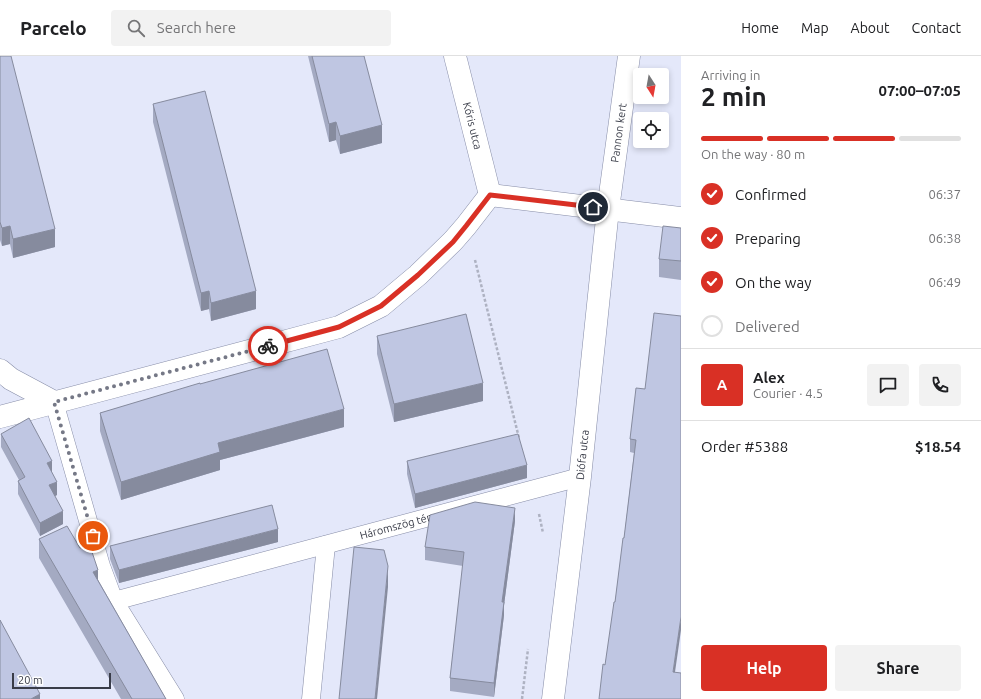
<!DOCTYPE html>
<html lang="en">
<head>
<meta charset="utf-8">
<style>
  body { margin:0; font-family:Ubuntu,sans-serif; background:#f2f2f2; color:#202124; height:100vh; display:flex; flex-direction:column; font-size:15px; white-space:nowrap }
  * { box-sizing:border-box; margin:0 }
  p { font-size:13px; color:#757577 }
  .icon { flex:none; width:22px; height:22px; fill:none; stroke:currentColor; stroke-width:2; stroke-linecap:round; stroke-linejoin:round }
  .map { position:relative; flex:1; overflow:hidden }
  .details { display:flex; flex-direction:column; background:#fff; width:300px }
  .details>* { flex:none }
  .needle { width:26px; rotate:169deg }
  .controls { position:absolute; left:633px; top:12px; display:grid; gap:8px }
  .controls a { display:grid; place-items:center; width:36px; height:36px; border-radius:4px; background:#fff; box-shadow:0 2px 6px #0003; font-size:20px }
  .scale { position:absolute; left:12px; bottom:10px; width:99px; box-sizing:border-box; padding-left:4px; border:2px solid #393c48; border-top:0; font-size:11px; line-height:14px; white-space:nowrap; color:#393c48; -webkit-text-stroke:3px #fff; paint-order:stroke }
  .pin { position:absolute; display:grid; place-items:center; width:34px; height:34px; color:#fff; margin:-17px; border:2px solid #fff; border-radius:50%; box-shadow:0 1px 4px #0007 }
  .courier { position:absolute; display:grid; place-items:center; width:40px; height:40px; margin:-20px; border:3px solid #d93025; border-radius:50%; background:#fff; color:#222; box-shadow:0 1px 5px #0007 }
  .summary em { font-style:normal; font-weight:700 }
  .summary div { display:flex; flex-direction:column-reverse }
  .summary { display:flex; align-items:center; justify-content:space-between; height:68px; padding:0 20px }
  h1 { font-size:26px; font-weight:700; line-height:30px }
  .bar { display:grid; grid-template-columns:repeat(4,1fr); gap:6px 4px; align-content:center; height:48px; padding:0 20px }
  .bar i { height:5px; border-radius:3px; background:#e0e0e0 }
  .bar .current { background:#d93025 }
  .bar p { grid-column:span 4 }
  .line { display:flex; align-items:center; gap:10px; padding:0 20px; border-top:1px solid #e0e0e0 }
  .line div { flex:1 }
  .round { display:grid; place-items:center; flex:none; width:42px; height:42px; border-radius:4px; background:#f2f2f2 }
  ol { padding:0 20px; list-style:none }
  li { display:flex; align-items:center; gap:12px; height:44px }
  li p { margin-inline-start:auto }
  li .icon { padding:4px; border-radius:50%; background:#d93025; color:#fff; stroke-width:4 }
  li:last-child { color:#757577 }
  li i { width:22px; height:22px; border:2px solid #e0e0e0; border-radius:50% }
  .cta { display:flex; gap:8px; margin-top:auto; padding:8px 20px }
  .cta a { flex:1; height:46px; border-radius:4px; background:#d93025; color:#fff; font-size:16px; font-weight:700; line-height:46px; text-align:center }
  .cta a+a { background:#f2f2f2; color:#202124 }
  header { display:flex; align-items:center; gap:24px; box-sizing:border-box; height:56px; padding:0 20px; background:#fff; border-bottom:1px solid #e0e0e0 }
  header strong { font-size:19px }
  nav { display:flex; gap:22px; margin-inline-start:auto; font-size:14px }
  .search { width:280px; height:36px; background:#f2f2f2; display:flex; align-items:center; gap:10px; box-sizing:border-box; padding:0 14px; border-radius:4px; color:#757577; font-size:15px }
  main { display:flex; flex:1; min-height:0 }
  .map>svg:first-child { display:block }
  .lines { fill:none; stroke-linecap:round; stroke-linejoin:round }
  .lane-casing { stroke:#868ca7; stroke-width:19 }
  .street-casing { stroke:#868ca7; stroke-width:23 }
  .path { stroke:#aeb2c2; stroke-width:2.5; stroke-dasharray:3 2; stroke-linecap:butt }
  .lane { stroke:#fff; stroke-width:18 }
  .street { stroke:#fff; stroke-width:22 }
  .wall { fill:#a4aac2 }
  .shaded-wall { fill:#868b9e }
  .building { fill:#bfc6e2; stroke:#868b9e }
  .done { stroke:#757886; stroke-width:4; stroke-dasharray:0 7.2 }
  .route { stroke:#d93025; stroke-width:5 }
  .labels { text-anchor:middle; stroke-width:3; stroke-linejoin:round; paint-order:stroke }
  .street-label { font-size:11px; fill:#393c48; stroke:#fff }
</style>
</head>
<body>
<header>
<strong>Parcelo</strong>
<div class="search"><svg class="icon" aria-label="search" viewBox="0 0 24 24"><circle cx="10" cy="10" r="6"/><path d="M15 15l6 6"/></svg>Search here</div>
<nav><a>Home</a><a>Map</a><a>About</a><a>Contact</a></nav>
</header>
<main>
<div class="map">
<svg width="681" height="643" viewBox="0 0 681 643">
  <rect width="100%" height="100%" fill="#e4e8fa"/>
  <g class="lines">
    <g class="lane-casing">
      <g id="lane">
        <path d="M54,346L101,510L114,545L175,643"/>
        <path id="s1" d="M114,545L580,421"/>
        <path d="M311,643L326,489"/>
      </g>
    </g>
    <g class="street-casing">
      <g id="street">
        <path id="s2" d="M455,0L490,139"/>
        <path d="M490,139L681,162"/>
        <path d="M0,314L11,323L54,346"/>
        <path d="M0,361L339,271L381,250L418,219L453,185L466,170L490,139"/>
        <path id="s3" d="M553,643L580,421L608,153L629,0"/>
      </g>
    </g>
    <path class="path" d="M475,204L519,382
      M539,458L543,477
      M522,643L528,593"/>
    <use href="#lane" class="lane"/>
    <use href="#street" class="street"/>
  </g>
  <path class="wall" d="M0,0L55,191L13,202L10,188L2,190L0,184Z
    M308,0H364L382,87L340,98L336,84L329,86Z
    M153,48L256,253L211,265L209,253L201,255L153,66Z
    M681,172V224L659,221V203Z
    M681,260L605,609L615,546L624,482L634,397L630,396V383L645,333Z
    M377,280L483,345L394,366L377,298Z
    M200,328L344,371L220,404V414L121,444L100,375V357Z
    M1,378L52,417L57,439L55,440L63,468L40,480L18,438V425L19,424L1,391Z
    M407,405L527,422L415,452L407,418Z
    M515,465L504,549V559L494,641L450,635V622L463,510L425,504V491Z
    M39,483L80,492L166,643H121L39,502Z
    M278,486L119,527L110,503V490Z"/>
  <path class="shaded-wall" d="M336,66V84L329,86V68Z
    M382,69V87L340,98V80Z
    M10,170V188L2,190V172Z
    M55,173V191L13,202V183Z
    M209,235V253L201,255V237Z
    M256,235V253L211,265V247Z
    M483,327V345L394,366V348Z
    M344,353V371L220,404V414L121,444V426L218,387Z
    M52,405V418L47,407Z
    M527,409V422L415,452V438Z
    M57,426V439L49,443V429Z
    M515,452V465L504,549V559L494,641V627L502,546Z
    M63,455V468L40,480V467Z
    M278,473V486L119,527V514Z
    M388,510V531L377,643H375Z
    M98,514V533L93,516Z
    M681,561V574L673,630V616Z
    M40,638V643H31Z"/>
  <path class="building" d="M0,0H11L55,173L13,183L10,170L2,172L0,166Z
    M312,0H364L382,69L340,80L336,66L329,68Z
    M205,35L256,235L211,247L209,235L201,237L153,48Z
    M663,170L681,172V205L659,203Z
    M654,257L681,260V561L673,616L681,617V643H599L603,608L605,609L614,546H615L623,482H624L636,384L630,383L636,332L645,333Z
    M466,258L483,327L394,348L377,280Z
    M327,293L344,353L218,387L220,396L121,426L100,357L200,327V328Z
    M29,362L52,405L47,407L57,426L49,429L63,455L40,467L18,425L25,421L1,378Z
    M518,378L527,409L415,438L407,405Z
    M475,446L515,452L502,546H504L494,627L450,622L464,496L425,491L430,459Z
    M272,449L278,473L119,514L110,490Z
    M67,470L80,492L90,490L98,514L93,516L166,643H132L39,483Z
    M354,491L384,494L388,510L375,643H339Z
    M0,564L40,638L31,643H0Z"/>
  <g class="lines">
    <path class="done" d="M93,480L54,346L268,290"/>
    <path class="route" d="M268,290L339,271L381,250L418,219L453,186L466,170L490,139L593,151"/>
  </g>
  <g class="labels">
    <g class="street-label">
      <text dy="4" stroke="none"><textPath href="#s2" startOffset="72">Kőris utca</textPath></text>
      <text dy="4" stroke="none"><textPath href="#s3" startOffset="570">Pannon kert</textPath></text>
      <text dy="4" stroke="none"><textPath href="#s3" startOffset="246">Diófa utca</textPath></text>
      <text dy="4" stroke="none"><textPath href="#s1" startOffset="291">Háromszög tér</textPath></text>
    </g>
  </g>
</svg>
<div class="controls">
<a><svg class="needle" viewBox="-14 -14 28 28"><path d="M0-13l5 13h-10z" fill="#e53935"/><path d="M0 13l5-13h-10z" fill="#757577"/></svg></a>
<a><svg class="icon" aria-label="locate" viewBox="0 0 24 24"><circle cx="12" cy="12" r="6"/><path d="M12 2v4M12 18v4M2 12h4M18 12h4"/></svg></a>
</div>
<div class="scale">20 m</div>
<div class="pin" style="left:93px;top:480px;background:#ea580c"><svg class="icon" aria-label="bag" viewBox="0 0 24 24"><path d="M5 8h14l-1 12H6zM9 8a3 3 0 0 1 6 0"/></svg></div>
<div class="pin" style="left:593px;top:151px;background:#1f2937"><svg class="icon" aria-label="home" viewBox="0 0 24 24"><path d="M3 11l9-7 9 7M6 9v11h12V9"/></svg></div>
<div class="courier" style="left:268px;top:290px"><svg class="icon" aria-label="bike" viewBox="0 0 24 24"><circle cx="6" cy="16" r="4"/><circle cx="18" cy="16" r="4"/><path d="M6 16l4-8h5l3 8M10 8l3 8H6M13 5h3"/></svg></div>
</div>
<section class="details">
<div class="summary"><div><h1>2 min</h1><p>Arriving in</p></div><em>07:00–07:05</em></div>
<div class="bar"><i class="current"></i><i class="current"></i><i class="current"></i><i></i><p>On the way · 80 m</p></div>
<ol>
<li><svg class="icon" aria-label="check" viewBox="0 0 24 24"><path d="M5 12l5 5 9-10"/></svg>Confirmed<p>06:37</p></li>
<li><svg class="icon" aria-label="check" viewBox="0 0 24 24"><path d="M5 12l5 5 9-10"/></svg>Preparing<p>06:38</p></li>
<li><svg class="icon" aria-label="check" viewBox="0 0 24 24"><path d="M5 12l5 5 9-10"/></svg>On the way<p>06:49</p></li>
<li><i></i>Delivered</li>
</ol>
<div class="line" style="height:72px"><b class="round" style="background:#d93025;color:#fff">A</b><div><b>Alex</b><p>Courier · 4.5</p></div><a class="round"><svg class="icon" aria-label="chat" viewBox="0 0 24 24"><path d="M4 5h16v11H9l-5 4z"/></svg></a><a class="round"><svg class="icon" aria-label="phone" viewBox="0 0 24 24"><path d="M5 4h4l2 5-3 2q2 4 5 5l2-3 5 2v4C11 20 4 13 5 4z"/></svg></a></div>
<div class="line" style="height:52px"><div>Order #5388</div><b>$18.54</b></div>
<div class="cta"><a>Help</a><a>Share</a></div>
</section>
</main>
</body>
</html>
